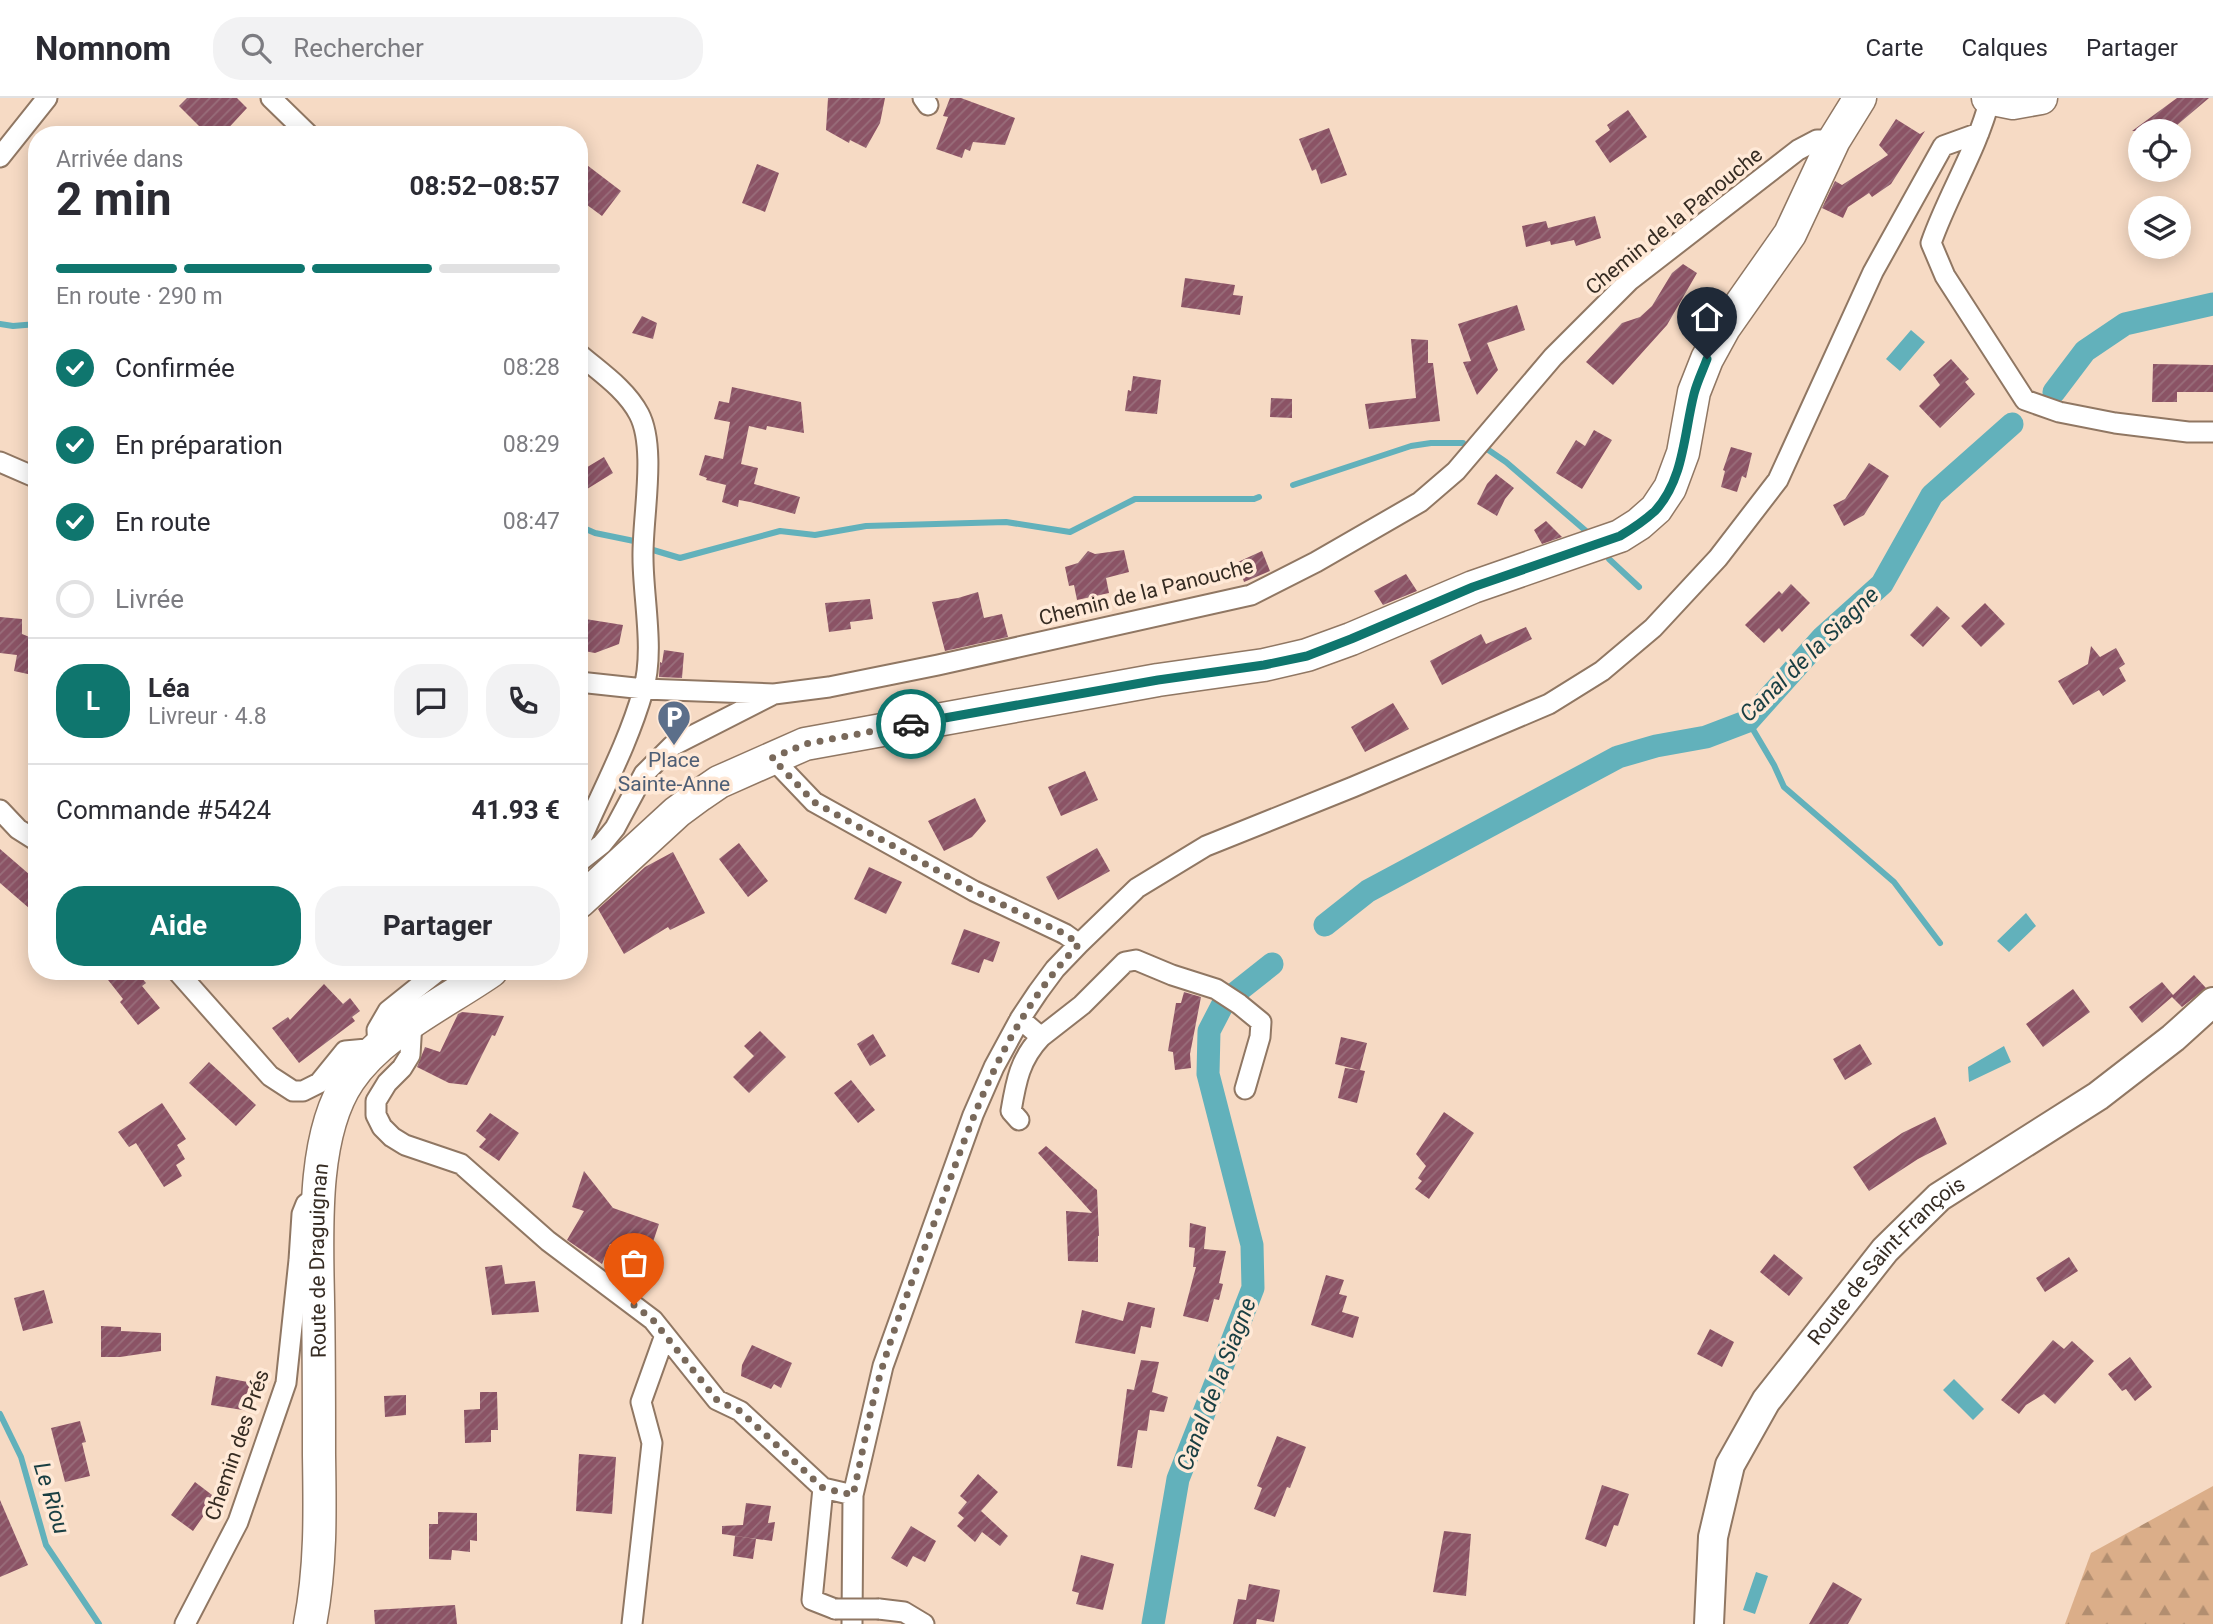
<!DOCTYPE html>
<html lang="fr">
<head>
<meta charset="utf-8">
<style>
  body { margin:0; font-family:Roboto,sans-serif; background:#f2f2f3; color:#2b2b33; height:100vh; display:flex; flex-direction:column; font-size:26px; white-space:nowrap }
  * { box-sizing:border-box; margin:0 }
  p { font-size:23px; color:#7c7c81 }
  .icon { flex:none; width:38px; height:38px; fill:none; stroke:currentColor; stroke-width:2; stroke-linecap:round; stroke-linejoin:round }
  .map { position:relative; flex:1; overflow:hidden }
  .details { position:absolute; left:28px; top:28px; width:560px; height:854px; display:flex; flex-direction:column; background:#fff; border-radius:28px; box-shadow:0 4px 18px #0003 }
  .details>* { flex:none }
  .fabs { position:absolute; left:2128px; top:21px; display:grid; gap:14px }
  .fabs a { display:grid; place-items:center; width:63px; height:63px; border-radius:50%; background:#fff; box-shadow:0 4px 18px #0003; font-size:35px }
  .pin { position:absolute; display:grid; place-items:center; width:60px; height:60px; color:#fff; margin:-72px -30px; border-radius:50% 50% 50% 0; rotate:-45deg; box-shadow:0 0 7px #0007 }
  .pin .icon { rotate:45deg }
  .courier { position:absolute; display:grid; place-items:center; width:70px; height:70px; margin:-35px; border:5px solid #0f766e; border-radius:50%; background:#fff; color:#222; box-shadow:0 2px 9px #0007 }
  .summary em { font-style:normal; font-weight:700 }
  .summary div { display:flex; flex-direction:column-reverse }
  .summary { display:flex; align-items:center; justify-content:space-between; height:119px; padding:0 28px }
  h1 { font-size:46px; font-weight:700; line-height:52px }
  .bar { display:grid; grid-template-columns:repeat(4,1fr); gap:10px 7px; align-content:center; height:84px; padding:0 28px }
  .bar i { height:9px; border-radius:5px; background:#e1e1e2 }
  .bar .on { background:#0f766e }
  .bar p { grid-column:span 4 }
  .line { display:flex; align-items:center; gap:18px; padding:0 28px; border-top:2px solid #e1e1e2 }
  .line div { flex:1 }
  .round { display:grid; place-items:center; flex:none; width:74px; height:74px; border-radius:28px; background:#f2f2f3 }
  ol { padding:0 28px; list-style:none }
  li { display:flex; align-items:center; gap:21px; height:77px }
  li p { margin-inline-start:auto }
  li .icon { padding:7px; border-radius:50%; background:#0f766e; color:#fff; stroke-width:4 }
  li:last-child { color:#7c7c81 }
  li i { width:38px; height:38px; border:4px solid #e1e1e2; border-radius:50% }
  .button { display:flex; gap:14px; margin-top:auto; padding:14px 28px }
  .button a { flex:1; height:80px; border-radius:28px; background:#0f766e; color:#fff; font-size:28px; font-weight:700; line-height:80px; text-align:center }
  .button a+a { background:#f2f2f3; color:#2b2b33 }
  header { display:flex; align-items:center; gap:42px; box-sizing:border-box; height:98px; padding:0 35px; background:#fff; border-bottom:2px solid #e1e1e2 }
  header strong { font-size:33px }
  nav { display:flex; gap:38px; margin-inline-start:auto; font-size:24px }
  .search { width:490px; height:63px; background:#f2f2f3; display:flex; align-items:center; gap:18px; box-sizing:border-box; padding:0 24px; border-radius:28px; color:#7c7c81; font-size:26px }
  .map>svg:first-child { display:block }
  .forest { fill:url(#forest-firs) }
  .water { fill:#62b1bb }
  .lines { fill:none; stroke-linecap:round; stroke-linejoin:round }
  .stream { stroke:#62b1bb; stroke-width:6 }
  .canal { stroke:#62b1bb; stroke-width:23 }
  .building { fill:url(#building-hatch) }
  .minor-casing { stroke:#907763; stroke-width:23 }
  .secondary-casing { stroke:#907763; stroke-width:32 }
  .primary-casing { stroke:#907763; stroke-width:35 }
  .minor { stroke:#fff; stroke-width:19 }
  .secondary { stroke:#fff; stroke-width:28 }
  .primary { stroke:#fff; stroke-width:32 }
  .minor-bridge-casing { stroke:#907763; stroke-width:23; stroke-linecap:butt }
  .minor-bridge { stroke:#fff; stroke-width:19 }
  .done { stroke:#79695b; stroke-width:7; stroke-dasharray:0 12.6 }
  .route { stroke:#0f766e; stroke-width:9 }
  .labels { text-anchor:middle; stroke-width:7; stroke-linejoin:round; paint-order:stroke }
  .street-label { font-size:21px; fill:#362c23; stroke:#ffe9d7 }
  .service-label { font-size:21px; fill:#4e5e75; stroke:#ffe9d7 }
  .water-label { font-size:23px; font-style:italic; fill:#193f43; stroke:#ffe9d7 }
</style>
</head>
<body>
<header>
<strong>Nomnom</strong>
<div class="search"><svg class="icon" aria-label="search" viewBox="0 0 24 24"><circle cx="10" cy="10" r="6"/><path d="M15 15l6 6"/></svg>Rechercher</div>
<nav><a>Carte</a><a>Calques</a><a>Partager</a></nav>
</header>
<div class="map">
<svg width="2213" height="1526" viewBox="0 0 2213 1526">
  <defs>
    <pattern id="forest-firs" width="22" height="20" patternUnits="userSpaceOnUse" patternTransform="scale(1.75)"><rect width="22" height="20" fill="#dbae89"/><path d="M5 1l3.5 6h-7zM16 11l3.5 6h-7z" fill="#b28e70"/></pattern>
    <pattern id="building-hatch" width="6" height="6" patternUnits="userSpaceOnUse" patternTransform="scale(1.75)"><rect width="6" height="6" fill="#8b5365"/><path d="M-1 1l2-2M0 6l6-6M5 7l2-2" fill="none" stroke="#996e7b"/></pattern>
  </defs>
  <rect width="100%" height="100%" fill="#f6dac4"/>
  <path class="forest" d="M2213,1388V1526H2065L2091,1455Z"/>
  <path class="water" d="M1911,232L1925,244L1900,273L1886,261Z
    M2026,815L2036,828L2009,854L1997,843Z
    M2004,948L2011,964L1969,984L1968,969Z
    M1954,1281L1984,1311L1973,1322L1943,1292Z
    M1756,1474L1768,1478L1755,1516L1743,1512Z"/>
  <g class="lines">
    <path class="stream" d="M0,226L13,228L37,226
      M1487,351L1506,364L1586,433
      M1293,387L1411,348L1431,345H1463
      M579,428L595,435L634,443
      M653,452L680,460L780,433L815,437L866,428L1006,424L1070,434L1135,401H1254L1259,399
      M1609,461L1639,489
      M1748,623L1774,667L1784,689L1894,784L1940,845
      M0,1316L21,1359L46,1447L99,1526"/>
    <path class="canal" d="M2054,294L2085,253L2125,226L2213,206
      M1325,827L1368,793L1618,659L1656,648L1706,639L1748,623L1823,539L1882,486L1932,397L2012,326
      M1153,1526L1178,1381L1253,1190L1252,1147L1208,976L1209,933L1224,904L1272,866"/>
  </g>
  <path class="building" d="M187,0H237L247,10L222,37H208L179,8Z
    M828,0H885L880,25L866,50L850,42L849,45L826,32Z
    M950,0H961L1015,20L1005,47L973,44L970,53L965,51L962,60L936,51L948,19L943,18Z
    M2177,0H2209L2170,33H2132Z
    M1628,12L1647,39L1610,65L1595,43L1610,32L1607,27Z
    M1896,21L1920,36L1925,33L1891,86L1872,99L1869,95L1848,109L1843,120L1822,110L1835,83L1842,87L1888,57L1879,47Z
    M1329,30L1347,77L1321,86L1316,71L1312,73L1299,41Z
    M579,61L621,93L602,118L579,101Z
    M757,66L779,75L765,114L742,105Z
    M1595,118L1601,140L1576,148L1574,142L1551,147L1550,143L1526,149L1522,128L1546,123L1548,130Z
    M1683,166L1697,175L1667,227L1613,287L1586,264L1622,225L1640,219L1652,208L1672,175Z
    M1185,180L1235,187L1233,197L1243,198L1240,217L1181,209Z
    M1517,207L1525,232L1487,245L1498,272L1477,297L1463,264L1471,263L1458,226Z
    M642,218L657,225L653,241L632,235Z
    M1411,241L1428,242V265H1433L1440,323L1369,331L1365,306L1416,300Z
    M1951,261L1969,281L1965,284L1975,296L1940,330L1919,308L1940,287L1933,277Z
    M2153,266L2213,267V294H2177V304H2152Z
    M1133,278L1161,282L1157,316L1125,313L1128,292L1131,293Z
    M732,289L801,304L804,335L767,328L766,332L749,328L741,366L758,370L754,386L800,399L795,416L750,404L739,402L738,409L722,404L726,387L706,382L707,380L699,377L705,357L723,361L730,324L714,321L719,303L729,305Z
    M1271,300L1292,301V320L1270,319Z
    M1594,332L1612,342L1582,391L1556,375L1576,342L1585,348Z
    M1731,349L1752,355L1746,380L1742,378L1737,394L1721,389L1725,373L1723,372Z
    M604,359L613,375L579,396V374Z
    M1869,365L1889,378L1864,417L1844,428L1833,407L1845,401Z
    M1496,376L1514,390L1505,401L1497,418L1477,406L1487,386Z
    M1546,423L1562,439L1542,446L1534,432Z
    M1124,452L1129,474L1106,480L1109,495L1077,502L1074,487L1069,488L1065,469L1078,465L1088,453L1095,456Z
    M1262,453L1270,473L1244,484L1238,464Z
    M1406,476L1417,493L1383,507L1374,493Z
    M1791,486L1810,505L1782,534L1779,530L1764,545L1745,527L1779,493L1782,496Z
    M978,494L984,520L1002,516L1008,539L945,553L932,504L958,500Z
    M870,501L873,521L850,524L851,531L829,534L825,505Z
    M1985,505L2005,526L1981,549L1961,528Z
    M1937,508L1950,520L1923,549L1910,537Z
    M0,519L22,521V536L37,542V578L14,573L17,557L0,555Z
    M579,520L623,527L619,546L595,555L579,552Z
    M1526,529L1532,541L1442,587L1430,563L1481,536L1486,546Z
    M2091,548L2100,559L2116,550L2125,566L2119,570L2126,583L2103,598L2099,592L2073,607L2058,583L2088,566Z
    M664,552L684,555L682,580L659,579L660,564L662,565Z
    M1393,605L1409,631L1365,654L1351,629Z
    M1085,673L1098,702L1061,718L1048,689Z
    M975,700L986,723L972,739L944,753L928,723Z
    M739,745L768,783L748,799L719,761Z
    M1097,750L1110,773L1058,802L1046,779Z
    M0,751L37,783V817L0,785Z
    M673,754L705,815L670,832L668,829L624,856L598,811L645,769Z
    M869,769L902,784L886,816L854,801Z
    M964,831L1000,844L993,864L984,861L979,875L951,866Z
    M101,873H136L146,885L142,888L160,910L138,927L120,904L123,901Z
    M2194,877L2206,890L2182,909L2172,899L2142,925L2129,909L2162,884L2173,897Z
    M324,886L343,906L350,900L360,913L352,919L355,923L299,965L272,930L288,919L290,922Z
    M2073,891L2090,914L2043,949L2026,926Z
    M1184,894L1201,899L1190,956L1191,970L1175,972L1173,954L1168,953L1176,905H1181Z
    M462,914L504,918L495,938L492,937L467,987L449,985L417,969L425,949L440,954L458,916Z
    M760,933L786,959L749,995L733,979L754,958L744,948Z
    M873,936L886,958L870,968L857,946Z
    M1341,939L1367,945L1360,972L1365,973L1357,1005L1338,1000L1345,970L1359,972L1335,966Z
    M1860,946L1872,966L1845,982L1833,961Z
    M209,964L256,1007L236,1028L189,985Z
    M851,982L875,1012L858,1025L834,995Z
    M162,1005L186,1041L177,1047L185,1061L176,1067L182,1078L164,1089L136,1045L129,1049L118,1034Z
    M1444,1014L1474,1035L1429,1101L1415,1091L1422,1083L1418,1080L1426,1068L1416,1056Z
    M490,1015L519,1035L499,1063L479,1049L486,1041L476,1033Z
    M1935,1019L1947,1046L1918,1061L1869,1093L1853,1069L1902,1035Z
    M1046,1048L1097,1092L1099,1138H1098V1164L1068,1163L1066,1113L1092,1115L1038,1055Z
    M584,1073L613,1110L659,1126L651,1150L641,1146L637,1155L610,1146L602,1166L567,1142L584,1113L572,1109Z
    M1190,1125L1206,1129L1204,1151L1226,1153L1219,1185L1223,1186L1219,1202L1214,1201L1208,1224L1183,1218L1196,1169H1193L1195,1150L1189,1149Z
    M1774,1156L1803,1180L1789,1198L1760,1174Z
    M2069,1159L2078,1173L2045,1194L2036,1180Z
    M502,1167L505,1186L535,1183L539,1214L492,1217L485,1169Z
    M1326,1177L1344,1182L1339,1196L1347,1198L1342,1214L1359,1219L1353,1240L1311,1227Z
    M44,1192L53,1225L23,1233L14,1200Z
    M1128,1204L1155,1210L1151,1230L1141,1228L1135,1256L1075,1245L1082,1212L1123,1223Z
    M101,1228L121,1229V1233L161,1235V1253L120,1259H101Z
    M1710,1231L1734,1244L1722,1269L1697,1256Z
    M2053,1242L2064,1251L2072,1243L2094,1263L2055,1306L2044,1296L2026,1307L2019,1316L2001,1302Z
    M752,1247L792,1265L781,1290L774,1286L771,1291L741,1278L742,1267Z
    M2130,1259L2152,1289L2135,1303L2126,1291L2122,1293L2108,1276Z
    M1141,1262L1159,1264L1152,1294L1168,1299L1164,1314L1150,1312L1147,1333L1138,1332L1132,1370L1117,1368L1127,1291L1134,1292Z
    M216,1278L253,1285L249,1313L211,1307Z
    M480,1294H497L498,1332H491V1344L465,1345L464,1312L480,1311Z
    M406,1297V1317L385,1319L384,1298Z
    M80,1323L86,1344L82,1345L90,1378L65,1384L51,1330Z
    M1277,1338L1306,1349L1290,1390L1287,1389L1275,1419L1254,1411L1262,1390L1257,1388Z
    M579,1356L616,1359L612,1416L576,1413Z
    M978,1376L998,1394L981,1413L1008,1438L1000,1448L982,1434L975,1444L957,1428L964,1420L958,1415L967,1404L960,1398Z
    M195,1384L216,1400L193,1433L171,1417Z
    M1602,1387L1629,1396L1618,1428L1614,1427L1606,1449L1585,1441Z
    M0,1402L28,1467L0,1479Z
    M746,1405L771,1408L768,1425L775,1424L772,1443L722,1436V1428L743,1427Z
    M438,1414L477,1415V1443L470,1442V1454L452,1452L451,1462L429,1461V1426H438Z
    M911,1428L936,1443L925,1464L913,1458L907,1469L891,1460Z
    M1444,1433L1471,1436L1466,1498L1433,1494Z
    M735,1438L756,1441L753,1461L733,1458Z
    M1081,1457L1114,1466L1103,1512L1076,1506L1079,1495L1072,1493Z
    M1833,1484L1862,1501L1848,1526H1809Z
    M1249,1486L1280,1492L1274,1524L1257,1521L1256,1526H1233L1238,1501L1246,1502Z
    M455,1507L457,1526H375L374,1512Z"/>
  <g class="lines">
    <g class="minor-casing">
      <path id="minor" d="M271,0L309,37
        M923,0L928,7
        M1990,1C1977,52 1948,96 1931,145L1945,178L2025,302L2059,314L2115,325L2188,334H2213
        M0,59L47,0
        M579,256C600,274 626,291 639,316C657,350 642,421 643,460C643,500 655,554 643,593C628,646 601,695 579,746
        M0,364L37,380
        M579,584L644,591L774,596L829,589L938,567L1251,497L1316,464L1420,404L1456,373L1553,259L1629,183L1798,52L1817,42H1834
        M772,660L814,704L974,793L1065,836L1079,846
        M0,712L18,731L37,743
        M579,764L602,746L615,730L644,676L672,648L774,596
        M177,873L270,978L293,993H303L319,985L345,953L378,950L377,932L388,913L438,873
        M1020,921L1041,939L1082,907L1125,864L1136,862L1172,877L1216,891L1239,906L1261,924L1260,939L1245,991
        M412,924L410,957L402,970L387,985L376,1003V1017L382,1029L392,1039L405,1047L461,1066L548,1143L653,1222L717,1302L740,1313L823,1390L853,1397
        M1019,1022L1011,1013C1016,983 1020,961 1041,939
        M823,1390L812,1502L835,1511
        M879,1511L904,1514L924,1526
        M185,1526L238,1424L286,1285L299,1162L302,1116L306,1106L318,1097
        M632,1526L652,1345L641,1304L665,1237
        M852,1526L853,1397L883,1268L973,1017L994,969L1020,921L1038,894L1055,871L1079,846L1137,790L1206,748L1353,689L1549,606L1602,573L1653,530L1718,460L1778,382L1873,174L1943,48L1979,35"/>
    </g>
    <g class="secondary-casing">
      <g id="secondary">
        <path id="s1" d="M1709,1526L1713,1439L1730,1367L1766,1303L1885,1152L1939,1099L2098,998L2173,940L2213,904"/>
      </g>
    </g>
    <g class="primary-casing">
      <g id="primary">
        <path d="M1988,0L2013,5L2041,0"/>
        <path d="M579,804L677,714L700,697L719,684L805,646L1158,582L1264,567L1307,557L1351,541L1473,489L1620,438L1639,426L1656,411L1670,390L1683,355L1694,294L1707,261L1724,230L1790,136L1834,42L1860,0"/>
        <path id="s2" d="M310,1526C321,1470 320,1414 319,1357C319,1306 319,1255 318,1204C317,1138 311,1038 349,982C380,935 445,905 491,873"/>
      </g>
    </g>
    <use href="#minor" class="minor"/>
    <use href="#secondary" class="secondary"/>
    <use href="#primary" class="primary"/>
    <g class="minor-bridge-casing">
      <path id="minor-bridge" d="M835,1511H879"/>
    </g>
    <use href="#minor-bridge" class="minor-bridge"/>
  </g>
  <g class="lines">
    <path class="done" d="M634,1207L653,1222L717,1302L740,1313L823,1390L853,1397C863,1354 870,1309 883,1267C899,1215 920,1163 939,1112C975,1012 1005,924 1079,846L1065,836L974,793L814,704L772,660L805,646L911,626"/>
    <path class="route" d="M911,626L1158,582L1264,567L1307,558L1351,541L1473,489L1620,438C1632,431 1644,423 1655,413C1684,382 1684,335 1694,296C1697,284 1703,272 1707,261"/>
  </g>
  <defs>
    <g id="parking-pin" transform="scale(1.75)"><path d="M0 17L-7.5 6A9.5 9.5 0 1 1 7.5 6Z" fill="#5c6f8a" stroke="#ffe9d7"/><path d="M-3.5-5.5H1a3.5 3.5 0 0 1 0 7H-1V5.5H-3.5ZM-1-3.4V-.6H.8a1.4 1.4 0 0 0 0-2.8Z" fill="#fff"/></g>
  </defs>
  <g fill-rule="evenodd">
    <use href="#parking-pin" x="674" y="619"/>
  </g>
  <g class="labels">
    <g class="street-label">
      <text transform="translate(1674 123) rotate(-39)" y="7">Chemin de la Panouche</text>
      <text transform="translate(1146 494) rotate(-14)" y="7">Chemin de la Panouche</text>
      <text dy="7" stroke="none"><textPath href="#s2" startOffset="364">Route de Draguignan</textPath></text>
      <text dy="7" stroke="none"><textPath href="#s1" startOffset="420">Route de Saint-François</textPath></text>
      <text transform="translate(237 1347) rotate(-71)" y="7">Chemin des Prés</text>
    </g>
    <g class="service-label">
      <text x="674" y="669">Place<tspan x="674" dy="24">Sainte-Anne</tspan></text>
    </g>
    <g class="water-label">
      <text transform="translate(1809 556) rotate(-44)" y="8">Canal de la Siagne</text>
      <text transform="translate(1216 1286) rotate(-69)" y="8">Canal de la Siagne</text>
      <text transform="translate(52 1400) rotate(73)" y="8">Le Riou</text>
    </g>
  </g>
</svg>
<div class="fabs">
<a><svg class="icon" aria-label="locate" viewBox="0 0 24 24"><circle cx="12" cy="12" r="6"/><path d="M12 2v4M12 18v4M2 12h4M18 12h4"/></svg></a>
<a><svg class="icon" aria-label="layers" viewBox="0 0 24 24"><path d="M12 4l9 5-9 5-9-5zM3 14l9 5 9-5"/></svg></a>
</div>
<div class="pin" style="left:634px;top:1207px;background:#ea580c"><svg class="icon" aria-label="bag" viewBox="0 0 24 24"><path d="M5 8h14l-1 12H6zM9 8a3 3 0 0 1 6 0"/></svg></div>
<div class="pin" style="left:1707px;top:261px;background:#1f2937"><svg class="icon" aria-label="home" viewBox="0 0 24 24"><path d="M3 11l9-7 9 7M6 9v11h12V9"/></svg></div>
<div class="courier" style="left:911px;top:626px"><svg class="icon" aria-label="car" viewBox="0 0 24 24"><path d="M5 17H2v-5l4-1 3-4h7l3 4 3 1v5h-3M9 17h6M6 11h13"/><circle cx="7" cy="17" r="2"/><circle cx="17" cy="17" r="2"/></svg></div>
<section class="details">
<div class="summary"><div><h1>2 min</h1><p>Arrivée dans</p></div><em>08:52–08:57</em></div>
<div class="bar"><i class="on"></i><i class="on"></i><i class="on"></i><i></i><p>En route · 290 m</p></div>
<ol>
<li><svg class="icon" aria-label="check" viewBox="0 0 24 24"><path d="M5 12l5 5 9-10"/></svg>Confirmée<p>08:28</p></li>
<li><svg class="icon" aria-label="check" viewBox="0 0 24 24"><path d="M5 12l5 5 9-10"/></svg>En préparation<p>08:29</p></li>
<li><svg class="icon" aria-label="check" viewBox="0 0 24 24"><path d="M5 12l5 5 9-10"/></svg>En route<p>08:47</p></li>
<li><i></i>Livrée</li>
</ol>
<div class="line" style="height:126px"><b class="round" style="background:#0f766e;color:#fff">L</b><div><b>Léa</b><p>Livreur · 4.8</p></div><a class="round"><svg class="icon" aria-label="chat" viewBox="0 0 24 24"><path d="M4 5h16v11H9l-5 4z"/></svg></a><a class="round"><svg class="icon" aria-label="phone" viewBox="0 0 24 24"><path d="M5 4h4l2 5-3 2q2 4 5 5l2-3 5 2v4C11 20 4 13 5 4z"/></svg></a></div>
<div class="line" style="height:91px"><div>Commande #5424</div><b>41.93 €</b></div>
<div class="button"><a>Aide</a><a>Partager</a></div>
</section>
</div>
</body>
</html>
